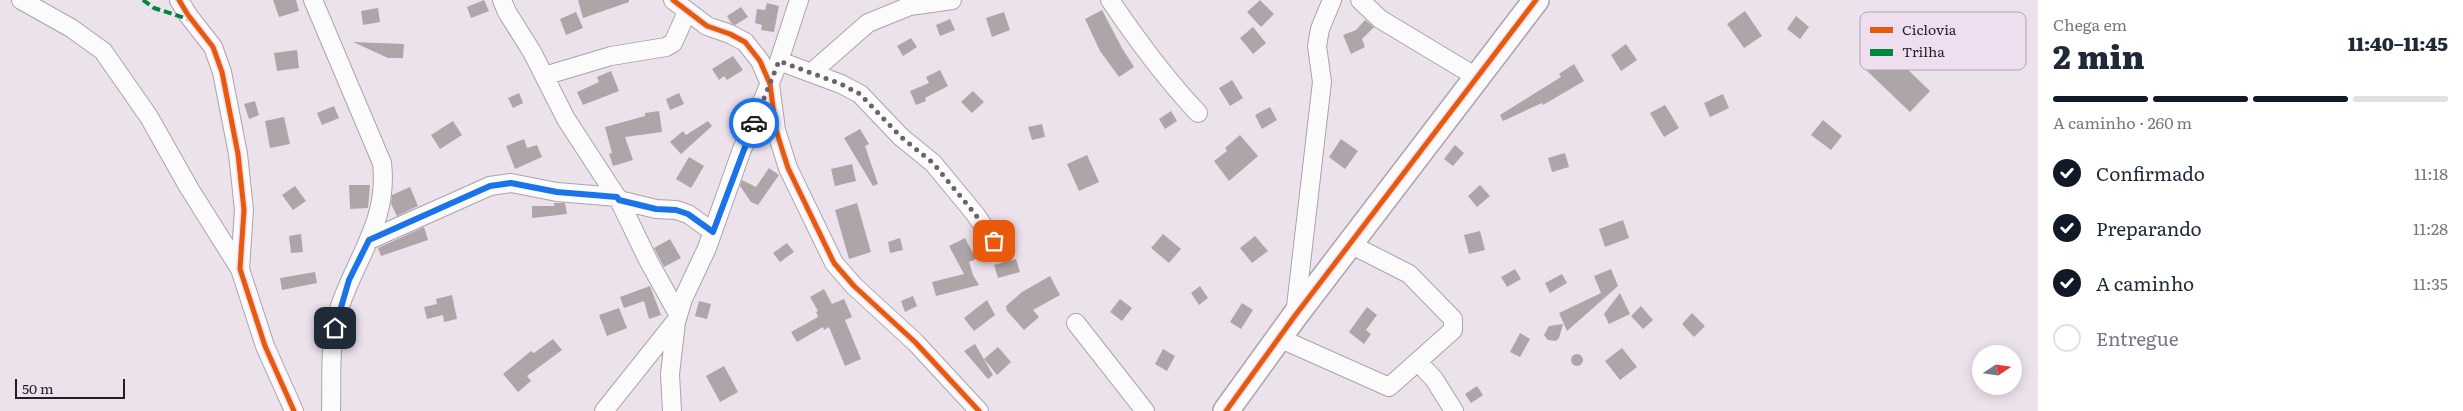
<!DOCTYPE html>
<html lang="pt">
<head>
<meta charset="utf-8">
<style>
  body { margin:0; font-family:Literata,serif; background:#f2f2f3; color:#1f2937; height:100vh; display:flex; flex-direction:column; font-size:19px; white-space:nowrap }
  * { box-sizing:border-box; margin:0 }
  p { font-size:16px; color:#747a83 }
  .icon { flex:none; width:28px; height:28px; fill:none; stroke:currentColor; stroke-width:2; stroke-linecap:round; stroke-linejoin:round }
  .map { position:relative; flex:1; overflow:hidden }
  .side { display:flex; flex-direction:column; background:#fff; width:425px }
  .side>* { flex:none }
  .needle { width:32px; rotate:77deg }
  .controls { position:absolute; left:1972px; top:345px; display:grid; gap:10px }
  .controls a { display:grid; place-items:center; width:50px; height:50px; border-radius:50%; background:#fff; box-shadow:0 2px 12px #0003; font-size:25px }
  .scale { position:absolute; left:15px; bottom:12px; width:110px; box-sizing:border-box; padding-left:5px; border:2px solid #241e24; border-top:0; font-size:14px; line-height:18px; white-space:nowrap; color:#241e24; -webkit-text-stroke:4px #efdef0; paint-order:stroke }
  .pin { position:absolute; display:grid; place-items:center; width:42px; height:42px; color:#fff; margin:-21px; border-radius:10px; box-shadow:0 2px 8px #0006 }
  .courier { position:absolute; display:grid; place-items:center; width:50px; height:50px; margin:-25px; border:4px solid #1a73e8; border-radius:50%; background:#fff; color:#222; box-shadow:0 1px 6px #0007 }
  .headline em { font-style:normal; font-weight:800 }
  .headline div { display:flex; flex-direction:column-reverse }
  .headline { display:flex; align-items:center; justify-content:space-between; height:85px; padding:0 15px }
  h1 { font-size:32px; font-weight:800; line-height:38px }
  .bar { display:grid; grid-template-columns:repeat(4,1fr); gap:8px 5px; align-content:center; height:60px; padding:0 15px }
  .bar i { height:6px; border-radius:4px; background:#e0e1e3 }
  .bar .on { background:#111827 }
  .bar p { grid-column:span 4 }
  ol { padding:0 15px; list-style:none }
  li { display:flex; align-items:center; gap:15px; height:55px }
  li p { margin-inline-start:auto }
  li .icon { padding:5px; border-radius:50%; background:#111827; color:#fff; stroke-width:4 }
  li:last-child { color:#747a83 }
  li i { width:28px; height:28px; border:2px solid #e0e1e3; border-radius:50% }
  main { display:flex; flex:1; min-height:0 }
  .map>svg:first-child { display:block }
  .building { fill:#aea5a8 }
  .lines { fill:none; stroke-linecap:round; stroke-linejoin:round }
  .street-casing { stroke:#aba3ab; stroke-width:20 }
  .secondary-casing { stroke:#aba3ab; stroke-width:28 }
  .street { stroke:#fcfbfc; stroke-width:18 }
  .secondary { stroke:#fcfbfc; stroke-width:25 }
  .quiet { stroke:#00873e; stroke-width:4; stroke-dasharray:8 4; stroke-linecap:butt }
  .cycleway-casing { stroke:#efdef0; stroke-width:8 }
  .cycleway { stroke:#e8590c; stroke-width:5 }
  .done { stroke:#6a636a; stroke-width:5; stroke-dasharray:0 9 }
  .route { stroke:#1a73e8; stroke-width:6 }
  .key { fill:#efdef0; stroke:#b2a4b3; stroke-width:1 }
  .key-label { font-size:14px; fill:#241e24 }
</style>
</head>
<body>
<main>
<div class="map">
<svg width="2038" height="411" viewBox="0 0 2038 411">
  <rect width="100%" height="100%" fill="#ece2ec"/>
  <path class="building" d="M273,0H296L299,11L279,17Z
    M484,0L489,11L471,18L467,7Z
    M578,0H629V2L583,18Z
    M1260,0L1274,14L1261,27L1247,12Z
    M767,3L779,6L774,32L761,30L762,25L755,23L757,9L765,10Z
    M741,7L748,17L735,25L731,23L727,16Z
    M378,8L380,22L363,25L361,11Z
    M1102,10L1122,48L1134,67L1119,77L1100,51L1085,19Z
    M1745,11L1762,36L1744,48L1727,24Z
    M576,12L583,28L566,35L560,19Z
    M1004,12L1010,30L992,37L986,18Z
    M1796,16L1809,27L1800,39L1787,29Z
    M950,19L955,30L940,36L936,25Z
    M1365,20L1374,27L1362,39L1365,47L1351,54L1343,35L1356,30Z
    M1253,27L1266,43L1253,54L1240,38Z
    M1900,29L1921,49L1905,67L1930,91L1910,112L1864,68Z
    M911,38L917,47L903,56L897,46Z
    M353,42L404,44L403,58H388Z
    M1626,44L1637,60L1621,71L1611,55Z
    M297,50L299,68L277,71L274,53Z
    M733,56L743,70L727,80L724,76L719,80L712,69Z
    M1574,64L1584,81L1543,105L1542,103L1503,121L1500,115L1561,77L1559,74Z
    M940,70L948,86L925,98L926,101L916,105L910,91L929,83L926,77Z
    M611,71L619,91L583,105L577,92L599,82L597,77Z
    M1232,80L1243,98L1230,106L1219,88Z
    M973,91L984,102L972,113L961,102Z
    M519,93L523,103L513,108L508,98Z
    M679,93L684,104L670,110L666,99Z
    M1723,94L1729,108L1710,117L1704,103Z
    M255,101L259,115L249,119L244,104Z
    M1665,105L1679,128L1664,137L1650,113Z
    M334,106L339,118L322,125L317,113Z
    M1270,107L1277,120L1262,129L1255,115Z
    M659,111L662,132L625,137L633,160L613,166L609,154L612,153L605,127L645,116V113Z
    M1171,111L1177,121L1165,129L1159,119Z
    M284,117L290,144L270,148L265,121Z
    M1823,120L1842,136L1831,150L1811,135Z
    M453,121L462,135L440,149L431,135Z
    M708,121L712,126L681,154L670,142L683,131L686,135Z
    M1042,124L1045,137L1032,140L1028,127Z
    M860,129L869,144L865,146L878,184L873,186L844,138Z
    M1240,135L1258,156L1229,181L1214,161L1227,151L1225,148Z
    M524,139L527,148L537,145L542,157L515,169L506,146Z
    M1341,139L1358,151L1345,169L1329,157Z
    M1455,145L1464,153L1453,166L1444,159Z
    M1565,153L1569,167L1552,172L1548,158Z
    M1087,155L1099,182L1079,191L1067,164Z
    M689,157L704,166L691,188L676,179Z
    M852,164L856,181L835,186L831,169Z
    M769,168L779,175L758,205L751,202L740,186L742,180L756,187Z
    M349,185H370L368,208L350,209Z
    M1480,185L1490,196L1477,207L1468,196Z
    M295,186L306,201L293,210L282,195Z
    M410,187L418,206L397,216L391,204L392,195Z
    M554,203H565L567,214L532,218V206H554Z
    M857,203L871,252L849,259L835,210Z
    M1623,220L1629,238L1605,247L1599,229Z
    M424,227L428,240L381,256L378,248Z
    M1480,231L1485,250L1469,254L1464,235Z
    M301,234L303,252L291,253L289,236Z
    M1163,234L1181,249L1169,263L1151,248Z
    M1255,236L1268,251L1252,263L1240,248Z
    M900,238L903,250L890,253L888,242Z
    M965,238L976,259L969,262L973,275L979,285L936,296L932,282L964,274L949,246Z
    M670,239L681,258L664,267L654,248Z
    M787,243L794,252L780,262L773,253Z
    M1016,259L1020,272L998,278L994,265Z
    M1515,269L1521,279L1507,287L1501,277Z
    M1611,269L1618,286L1567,331L1559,313L1601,293L1594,276Z
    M315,272L317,283L282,290L280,278Z
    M1562,274L1567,283L1550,293L1545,283Z
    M1050,276L1060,295L1033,310L1039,317L1024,330L1007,311L1006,306L1022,292Z
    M650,286L661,315L649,319L644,301L624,308L620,297Z
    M1200,286L1208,298L1199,305L1191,293Z
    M824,289L832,304L844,299L852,317L845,320L861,359L845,366L829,327L824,330L823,327L797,342L791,332L818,317L816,312L818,311L810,297Z
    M1620,293L1630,314L1609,324L1604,314Z
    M452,295L457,319L444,322L443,315L427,319L424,307L437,304L436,299Z
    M913,296L917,306L905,312L901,301Z
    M1120,299L1132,308L1122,321L1110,312Z
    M987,300L995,315L974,331L964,318Z
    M699,301L711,304L707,319L695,316Z
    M1242,303L1253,310L1241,329L1230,322Z
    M1641,306L1653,320L1643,329L1631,316Z
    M1367,307L1377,315L1366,330L1371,334L1364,344L1349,332Z
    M619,308L627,328L607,336L599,315Z
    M1692,313L1705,326L1694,337L1682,324Z
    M1563,324L1559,338L1556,341L1548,340L1544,335L1549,326Z
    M1520,333L1530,339L1520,357L1510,352Z
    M553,339L562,350L527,376L531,381L518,392L503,374L531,351L534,353Z
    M975,344L993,375L988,379L964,351Z
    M998,347L1011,362L997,375L984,359Z
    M1622,348L1637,367L1620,380L1605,361Z
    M1163,349L1175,356L1167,371L1155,364Z
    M1571 360a6 6 0 1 1 12 0a6 6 0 1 1-12 0Z
    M724,366L738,392L720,402L706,376Z
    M1477,386L1483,395L1471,403L1465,394Z"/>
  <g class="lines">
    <g class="street-casing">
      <path id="street" d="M21,0L71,28L103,51L149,117L189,188L240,269
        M179,0L188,15L213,47L222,72L238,154L244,210L240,269L265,346L294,411
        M313,0L382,163C389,222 355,258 338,312C329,344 332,378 331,411
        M502,0L507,12L532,52L566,119L620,202L648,260L678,314
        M673,0L707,26L730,34L745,42L760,61L770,84L776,130L788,168L834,263L854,286L915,342L979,411
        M1110,0C1137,40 1164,77 1198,113
        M1360,0L1380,19L1478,78
        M779,61L841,84L860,94L901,137L933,163L975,214L994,241
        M811,73L868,23L910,6L952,0
        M544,76L611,56L666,47L673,43L687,12
        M619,200L656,209L676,210L688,214L713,232
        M369,240L490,186L511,183L557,192L617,197
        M1295,315L1322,82L1317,46L1320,29L1332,0
        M1076,323L1145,411
        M1279,338L1389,387L1453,330V319L1409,274L1350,244
        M1418,362L1434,379L1454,411
        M604,411L675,322
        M672,411L670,374L676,322L683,299L707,248L741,152L779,61L799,0"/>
    </g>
    <g class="secondary-casing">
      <path id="secondary" d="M1226,411L1294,317L1536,0"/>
    </g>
    <use href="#street" class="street"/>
    <use href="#secondary" class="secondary"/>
    <path class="quiet" d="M143,0L154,8L191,20"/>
    <g class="cycleway-casing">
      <path id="cycleway" d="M179,0L188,15L213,47L222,72L238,154L244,210L240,269L265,346L294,411
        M673,0L707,26L730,34L745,42L760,61L770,84L776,130L788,168L834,263L854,286L915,342L979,411
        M1226,411L1294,317L1536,0"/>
    </g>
    <use href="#cycleway" class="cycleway"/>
  </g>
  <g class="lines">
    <path class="done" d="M754,123L779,61L841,84L860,94L901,137L933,163L975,214L994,241"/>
    <path class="route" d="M335,328L349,280L369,240L490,186L511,183L557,192L617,197L619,200L656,209L676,210L688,214L713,232L754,123"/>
  </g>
  <rect x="1860" y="12" width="166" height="58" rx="8" class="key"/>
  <rect x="1870" y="27" width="23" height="6" fill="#e8590c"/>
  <rect x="1870" y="49" width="23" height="7" fill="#00873e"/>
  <g class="key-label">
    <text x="1902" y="35">Ciclovia</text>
    <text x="1902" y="57">Trilha</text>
  </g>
</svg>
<div class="controls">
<a><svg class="needle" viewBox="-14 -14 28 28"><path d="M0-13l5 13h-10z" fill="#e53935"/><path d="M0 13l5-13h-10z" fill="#747a83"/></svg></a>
</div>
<div class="scale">50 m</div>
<div class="pin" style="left:994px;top:241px;background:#ea580c"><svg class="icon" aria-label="bag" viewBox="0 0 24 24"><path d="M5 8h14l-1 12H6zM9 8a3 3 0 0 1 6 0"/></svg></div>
<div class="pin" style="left:335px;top:328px;background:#1f2937"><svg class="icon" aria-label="home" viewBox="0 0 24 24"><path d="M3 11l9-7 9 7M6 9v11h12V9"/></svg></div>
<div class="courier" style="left:754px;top:123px"><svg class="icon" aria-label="car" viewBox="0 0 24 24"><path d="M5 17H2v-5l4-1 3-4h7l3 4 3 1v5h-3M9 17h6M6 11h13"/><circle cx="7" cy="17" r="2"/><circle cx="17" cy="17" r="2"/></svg></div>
</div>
<section class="side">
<div class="headline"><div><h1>2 min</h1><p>Chega em</p></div><em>11:40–11:45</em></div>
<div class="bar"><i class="on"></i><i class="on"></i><i class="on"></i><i></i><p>A caminho · 260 m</p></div>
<ol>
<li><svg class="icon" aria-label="check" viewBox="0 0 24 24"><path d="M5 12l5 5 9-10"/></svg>Confirmado<p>11:18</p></li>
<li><svg class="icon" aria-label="check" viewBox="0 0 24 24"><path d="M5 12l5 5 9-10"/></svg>Preparando<p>11:28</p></li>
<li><svg class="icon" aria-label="check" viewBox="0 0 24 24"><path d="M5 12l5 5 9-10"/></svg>A caminho<p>11:35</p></li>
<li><i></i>Entregue</li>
</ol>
</section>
</main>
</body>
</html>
